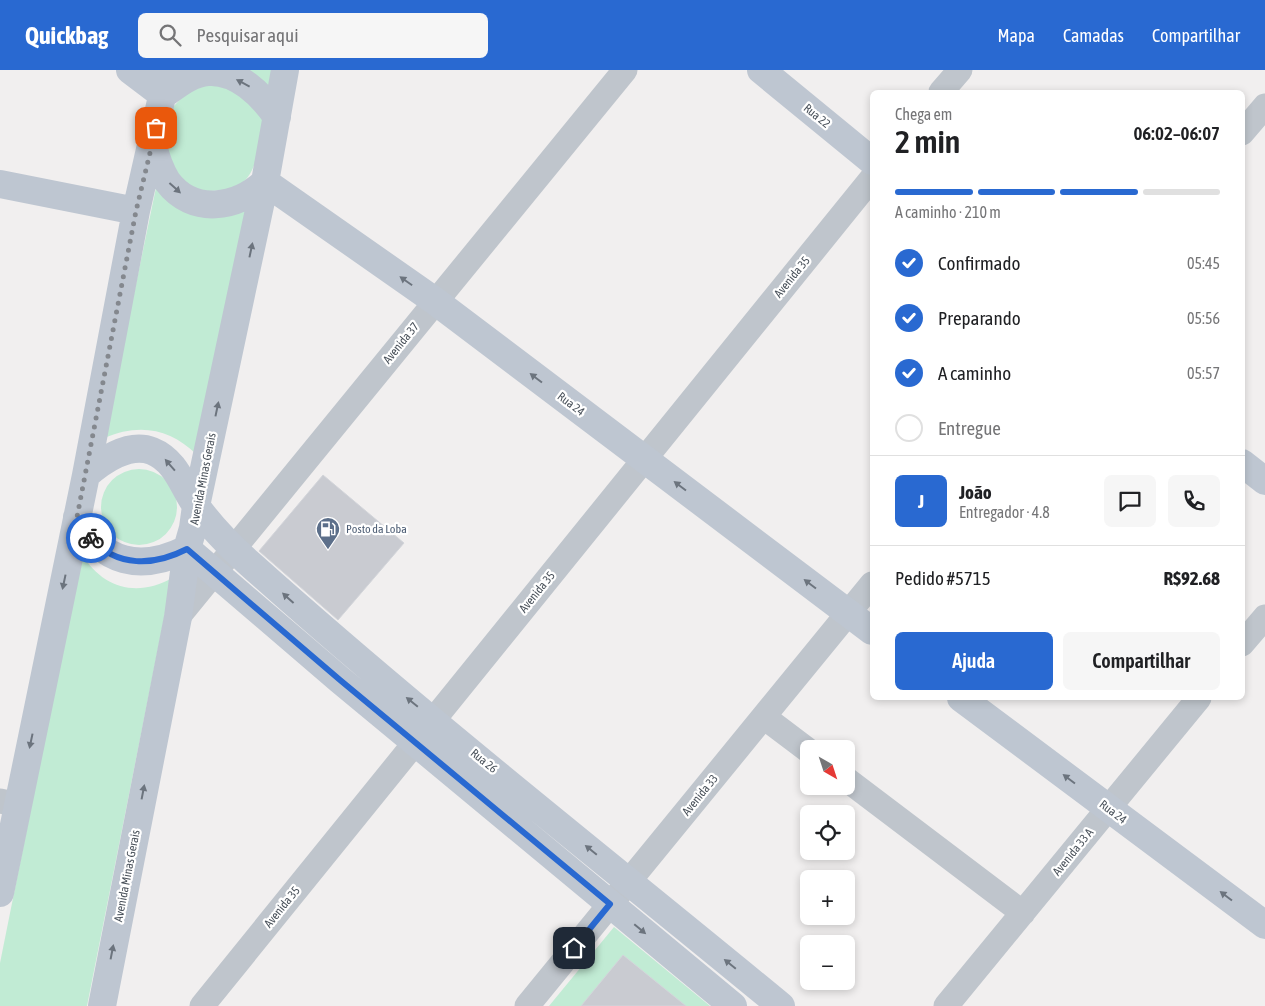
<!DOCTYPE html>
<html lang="pt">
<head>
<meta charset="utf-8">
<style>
  body { margin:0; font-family:"Asap Condensed",sans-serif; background:#f6f6f6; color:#202124; height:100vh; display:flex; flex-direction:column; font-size:19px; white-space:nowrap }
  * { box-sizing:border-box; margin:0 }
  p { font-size:16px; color:#757577 }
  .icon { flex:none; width:28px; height:28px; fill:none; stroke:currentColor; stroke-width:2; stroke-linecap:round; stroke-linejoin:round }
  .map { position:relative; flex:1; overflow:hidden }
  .side { position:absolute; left:870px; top:20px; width:375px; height:610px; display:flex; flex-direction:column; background:#fff; border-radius:8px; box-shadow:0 2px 8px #0003 }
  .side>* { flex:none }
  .needle { width:32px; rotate:141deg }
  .tools { position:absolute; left:800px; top:670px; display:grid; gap:10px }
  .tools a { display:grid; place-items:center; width:55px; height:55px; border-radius:8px; background:#fff; box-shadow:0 2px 8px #0003; font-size:25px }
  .pin { position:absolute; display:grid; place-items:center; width:42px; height:42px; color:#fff; margin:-21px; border-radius:10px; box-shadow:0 2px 8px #0006 }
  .courier { position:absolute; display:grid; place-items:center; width:50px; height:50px; margin:-25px; border:4px solid #2969d1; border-radius:50%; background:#fff; color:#222; box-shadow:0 1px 6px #0007 }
  .summary em { font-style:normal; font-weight:600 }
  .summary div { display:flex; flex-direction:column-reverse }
  .summary { display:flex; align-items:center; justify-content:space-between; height:85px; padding:0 25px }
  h1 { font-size:32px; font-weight:600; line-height:38px }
  .bar { display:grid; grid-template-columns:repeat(4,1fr); gap:8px 5px; align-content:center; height:60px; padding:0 25px }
  .bar i { height:6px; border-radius:4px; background:#e0e0e0 }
  .bar .active { background:#2969d1 }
  .bar p { grid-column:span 4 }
  .line { display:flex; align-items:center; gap:12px; padding:0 25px; border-top:1px solid #e0e0e0 }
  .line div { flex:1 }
  .round { display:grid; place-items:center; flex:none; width:52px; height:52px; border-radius:8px; background:#f6f6f6 }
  ol { padding:0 25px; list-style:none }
  li { display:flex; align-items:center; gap:15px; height:55px }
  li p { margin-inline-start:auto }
  li .icon { padding:5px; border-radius:50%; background:#2969d1; color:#fff; stroke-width:4 }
  li:last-child { color:#757577 }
  li i { width:28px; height:28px; border:2px solid #e0e0e0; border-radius:50% }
  .action { display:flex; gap:10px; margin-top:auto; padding:10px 25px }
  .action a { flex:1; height:58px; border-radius:8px; background:#2969d1; color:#fff; font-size:20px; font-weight:600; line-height:58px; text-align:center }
  .action a+a { background:#f6f6f6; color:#202124 }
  header { display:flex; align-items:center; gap:30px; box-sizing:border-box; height:70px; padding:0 25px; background:#2969d1; color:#fff }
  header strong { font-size:24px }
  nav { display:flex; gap:28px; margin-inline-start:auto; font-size:18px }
  .search { width:350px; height:45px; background:#f6f6f6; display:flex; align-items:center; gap:12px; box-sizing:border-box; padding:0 18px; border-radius:8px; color:#757577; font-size:19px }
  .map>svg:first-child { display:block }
  .green { fill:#c1ebd4 }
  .building { fill:#c9cbd1; stroke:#d3d5da }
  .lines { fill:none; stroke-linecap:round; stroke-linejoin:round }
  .street { stroke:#bfc5cc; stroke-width:25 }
  .secondary { stroke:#bec6d1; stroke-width:28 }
  .oneway { fill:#6c747e }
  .done { stroke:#84888e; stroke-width:5; stroke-dasharray:0 9 }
  .route { stroke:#2969d1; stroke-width:6 }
  .labels { text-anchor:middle; stroke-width:4.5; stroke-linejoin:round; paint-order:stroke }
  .street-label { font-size:12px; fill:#49515a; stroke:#fff }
  .service-label { font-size:12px; fill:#4e5e75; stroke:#fff; text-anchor:start }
</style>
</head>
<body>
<header>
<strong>Quickbag</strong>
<div class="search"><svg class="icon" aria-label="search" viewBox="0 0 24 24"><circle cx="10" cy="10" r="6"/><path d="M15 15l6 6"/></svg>Pesquisar aqui</div>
<nav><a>Mapa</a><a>Camadas</a><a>Compartilhar</a></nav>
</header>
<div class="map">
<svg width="1265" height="936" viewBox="0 0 1265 936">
  <rect width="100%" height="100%" fill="#f1efef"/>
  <path class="green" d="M246,0H276L272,20Z
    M224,11C232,18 255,32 259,40C265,51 262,63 260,74C251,118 238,121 196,121L172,100L164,83L173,37L187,22L204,13Z
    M158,108L249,133L197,385C170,358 139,353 104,368Z
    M101 437a38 38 0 1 1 76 0a38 38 0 1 1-76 0Z
    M82,484C102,518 137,528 172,508L87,936H0V893Z
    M614,857L710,936H549Z"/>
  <path class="building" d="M323,405L404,473L338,550L259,481Z
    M623,885L686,936H581Z"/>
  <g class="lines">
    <path class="street" d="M941,22L960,0
      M1242,63L1265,36
      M178,547L625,0
      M1242,574L1265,547
      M764,647L809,681
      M846,709L1023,843
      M0,731L18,735
      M202,936L872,108
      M527,936L872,514
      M946,936L1199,628"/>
    <path class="secondary" d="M130,0L163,25
      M761,0L872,91
      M163,25C176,16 191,3 208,2C237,0 262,25 277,47
      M153,75C156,88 160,100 167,111C193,146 237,138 265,112L435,231L872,561
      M0,114L136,141
      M1242,393L1265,411
      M86,405C102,391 129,372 152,381C177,391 183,418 197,437C212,458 231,477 250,494C422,648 604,790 781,936
      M77,447C102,494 141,502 187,479L340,610L733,936
      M961,628L1265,855
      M0,823L86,405L136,141L168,0
      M102,936L178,547L187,479L193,458L196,436L265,112L285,0"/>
  </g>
  <defs><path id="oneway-solid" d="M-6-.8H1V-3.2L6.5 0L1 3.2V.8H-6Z" transform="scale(1.25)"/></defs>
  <g class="oneway">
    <use href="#oneway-solid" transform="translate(243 13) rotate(-152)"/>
    <use href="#oneway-solid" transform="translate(175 118) rotate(42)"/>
    <use href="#oneway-solid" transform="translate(251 180) rotate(-78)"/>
    <use href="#oneway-solid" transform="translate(406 211) rotate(-145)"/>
    <use href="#oneway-solid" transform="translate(536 308) rotate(-143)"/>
    <use href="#oneway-solid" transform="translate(217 339) rotate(-78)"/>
    <use href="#oneway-solid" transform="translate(170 395) rotate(-131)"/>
    <use href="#oneway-solid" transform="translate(680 416) rotate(-143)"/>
    <use href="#oneway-solid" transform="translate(64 512) rotate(102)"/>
    <use href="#oneway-solid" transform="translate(810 514) rotate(-143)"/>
    <use href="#oneway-solid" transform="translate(288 528) rotate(-138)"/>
    <use href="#oneway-solid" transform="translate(412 632) rotate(-141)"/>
    <use href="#oneway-solid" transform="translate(31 671) rotate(102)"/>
    <use href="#oneway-solid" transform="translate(1069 709) rotate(-143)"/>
    <use href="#oneway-solid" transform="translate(143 722) rotate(-79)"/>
    <use href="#oneway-solid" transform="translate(591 780) rotate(-141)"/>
    <use href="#oneway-solid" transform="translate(1226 826) rotate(-143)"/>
    <use href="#oneway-solid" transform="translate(640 859) rotate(40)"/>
    <use href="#oneway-solid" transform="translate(112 882) rotate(-79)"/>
    <use href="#oneway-solid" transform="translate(730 894) rotate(-141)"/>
  </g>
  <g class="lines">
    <path class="done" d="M91,468L77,447L136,141L156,58"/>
    <path class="route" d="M91,468C117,498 154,496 187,479L340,610L610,834L574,878"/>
  </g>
  <defs>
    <g id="fuel-pin" transform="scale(1.25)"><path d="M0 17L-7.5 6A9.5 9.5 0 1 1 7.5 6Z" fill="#5c6f8a" stroke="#fff"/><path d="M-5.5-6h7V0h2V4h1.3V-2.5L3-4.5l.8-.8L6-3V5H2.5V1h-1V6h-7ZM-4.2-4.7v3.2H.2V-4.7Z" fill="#fff"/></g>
  </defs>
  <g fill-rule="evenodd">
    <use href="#fuel-pin" x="328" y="459"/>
  </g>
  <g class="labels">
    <g class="street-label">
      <text transform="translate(817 46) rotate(39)" y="4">Rua 22</text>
      <text transform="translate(792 207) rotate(-51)" y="4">Avenida 35</text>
      <text transform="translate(401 273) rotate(-51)" y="4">Avenida 37</text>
      <text transform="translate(571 334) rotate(37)" y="4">Rua 24</text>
      <text transform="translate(203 409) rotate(-79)" y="4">Avenida Minas Gerais</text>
      <text transform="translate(537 522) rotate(-51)" y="4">Avenida 35</text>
      <text transform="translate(484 691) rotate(39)" y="4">Rua 26</text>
      <text transform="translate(700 725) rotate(-51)" y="4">Avenida 33</text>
      <text transform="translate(1113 742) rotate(37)" y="4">Rua 24</text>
      <text transform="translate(1073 782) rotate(-51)" y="4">Avenida 33 A</text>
      <text transform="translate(127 806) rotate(-79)" y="4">Avenida Minas Gerais</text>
      <text transform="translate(282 837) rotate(-51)" y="4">Avenida 35</text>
    </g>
    <g class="service-label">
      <text x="346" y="463">Posto da Loba</text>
    </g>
  </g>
</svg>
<div class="tools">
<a><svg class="needle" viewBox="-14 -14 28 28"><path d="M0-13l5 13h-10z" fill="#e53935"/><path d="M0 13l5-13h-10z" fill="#757577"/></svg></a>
<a><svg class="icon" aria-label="locate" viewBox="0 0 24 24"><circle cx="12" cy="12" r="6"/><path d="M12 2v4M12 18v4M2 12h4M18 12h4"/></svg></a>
<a>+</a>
<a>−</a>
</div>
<div class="pin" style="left:156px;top:58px;background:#ea580c"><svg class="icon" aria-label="bag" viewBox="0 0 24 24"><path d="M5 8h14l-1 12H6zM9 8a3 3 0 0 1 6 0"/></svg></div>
<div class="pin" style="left:574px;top:878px;background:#1f2937"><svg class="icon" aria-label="home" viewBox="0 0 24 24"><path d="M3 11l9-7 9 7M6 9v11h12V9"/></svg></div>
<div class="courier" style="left:91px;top:468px"><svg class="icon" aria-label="bike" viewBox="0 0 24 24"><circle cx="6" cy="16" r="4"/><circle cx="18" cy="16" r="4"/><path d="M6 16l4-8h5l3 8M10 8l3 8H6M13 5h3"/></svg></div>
<section class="side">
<div class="summary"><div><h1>2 min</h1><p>Chega em</p></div><em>06:02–06:07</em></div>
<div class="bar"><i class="active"></i><i class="active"></i><i class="active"></i><i></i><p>A caminho · 210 m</p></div>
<ol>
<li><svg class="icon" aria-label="check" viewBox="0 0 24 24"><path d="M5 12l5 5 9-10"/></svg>Confirmado<p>05:45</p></li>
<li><svg class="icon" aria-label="check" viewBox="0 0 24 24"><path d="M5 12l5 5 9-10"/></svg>Preparando<p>05:56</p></li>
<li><svg class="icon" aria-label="check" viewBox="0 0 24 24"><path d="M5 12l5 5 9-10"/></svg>A caminho<p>05:57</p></li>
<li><i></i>Entregue</li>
</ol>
<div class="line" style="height:90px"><b class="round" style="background:#2969d1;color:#fff">J</b><div><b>João</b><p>Entregador · 4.8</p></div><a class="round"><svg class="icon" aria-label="chat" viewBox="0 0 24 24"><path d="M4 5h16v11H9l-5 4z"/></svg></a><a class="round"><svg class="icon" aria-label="phone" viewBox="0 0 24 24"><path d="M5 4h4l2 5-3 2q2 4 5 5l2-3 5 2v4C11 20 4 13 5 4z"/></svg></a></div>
<div class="line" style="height:65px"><div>Pedido #5715</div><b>R$92.68</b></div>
<div class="action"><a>Ajuda</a><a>Compartilhar</a></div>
</section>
</div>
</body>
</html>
